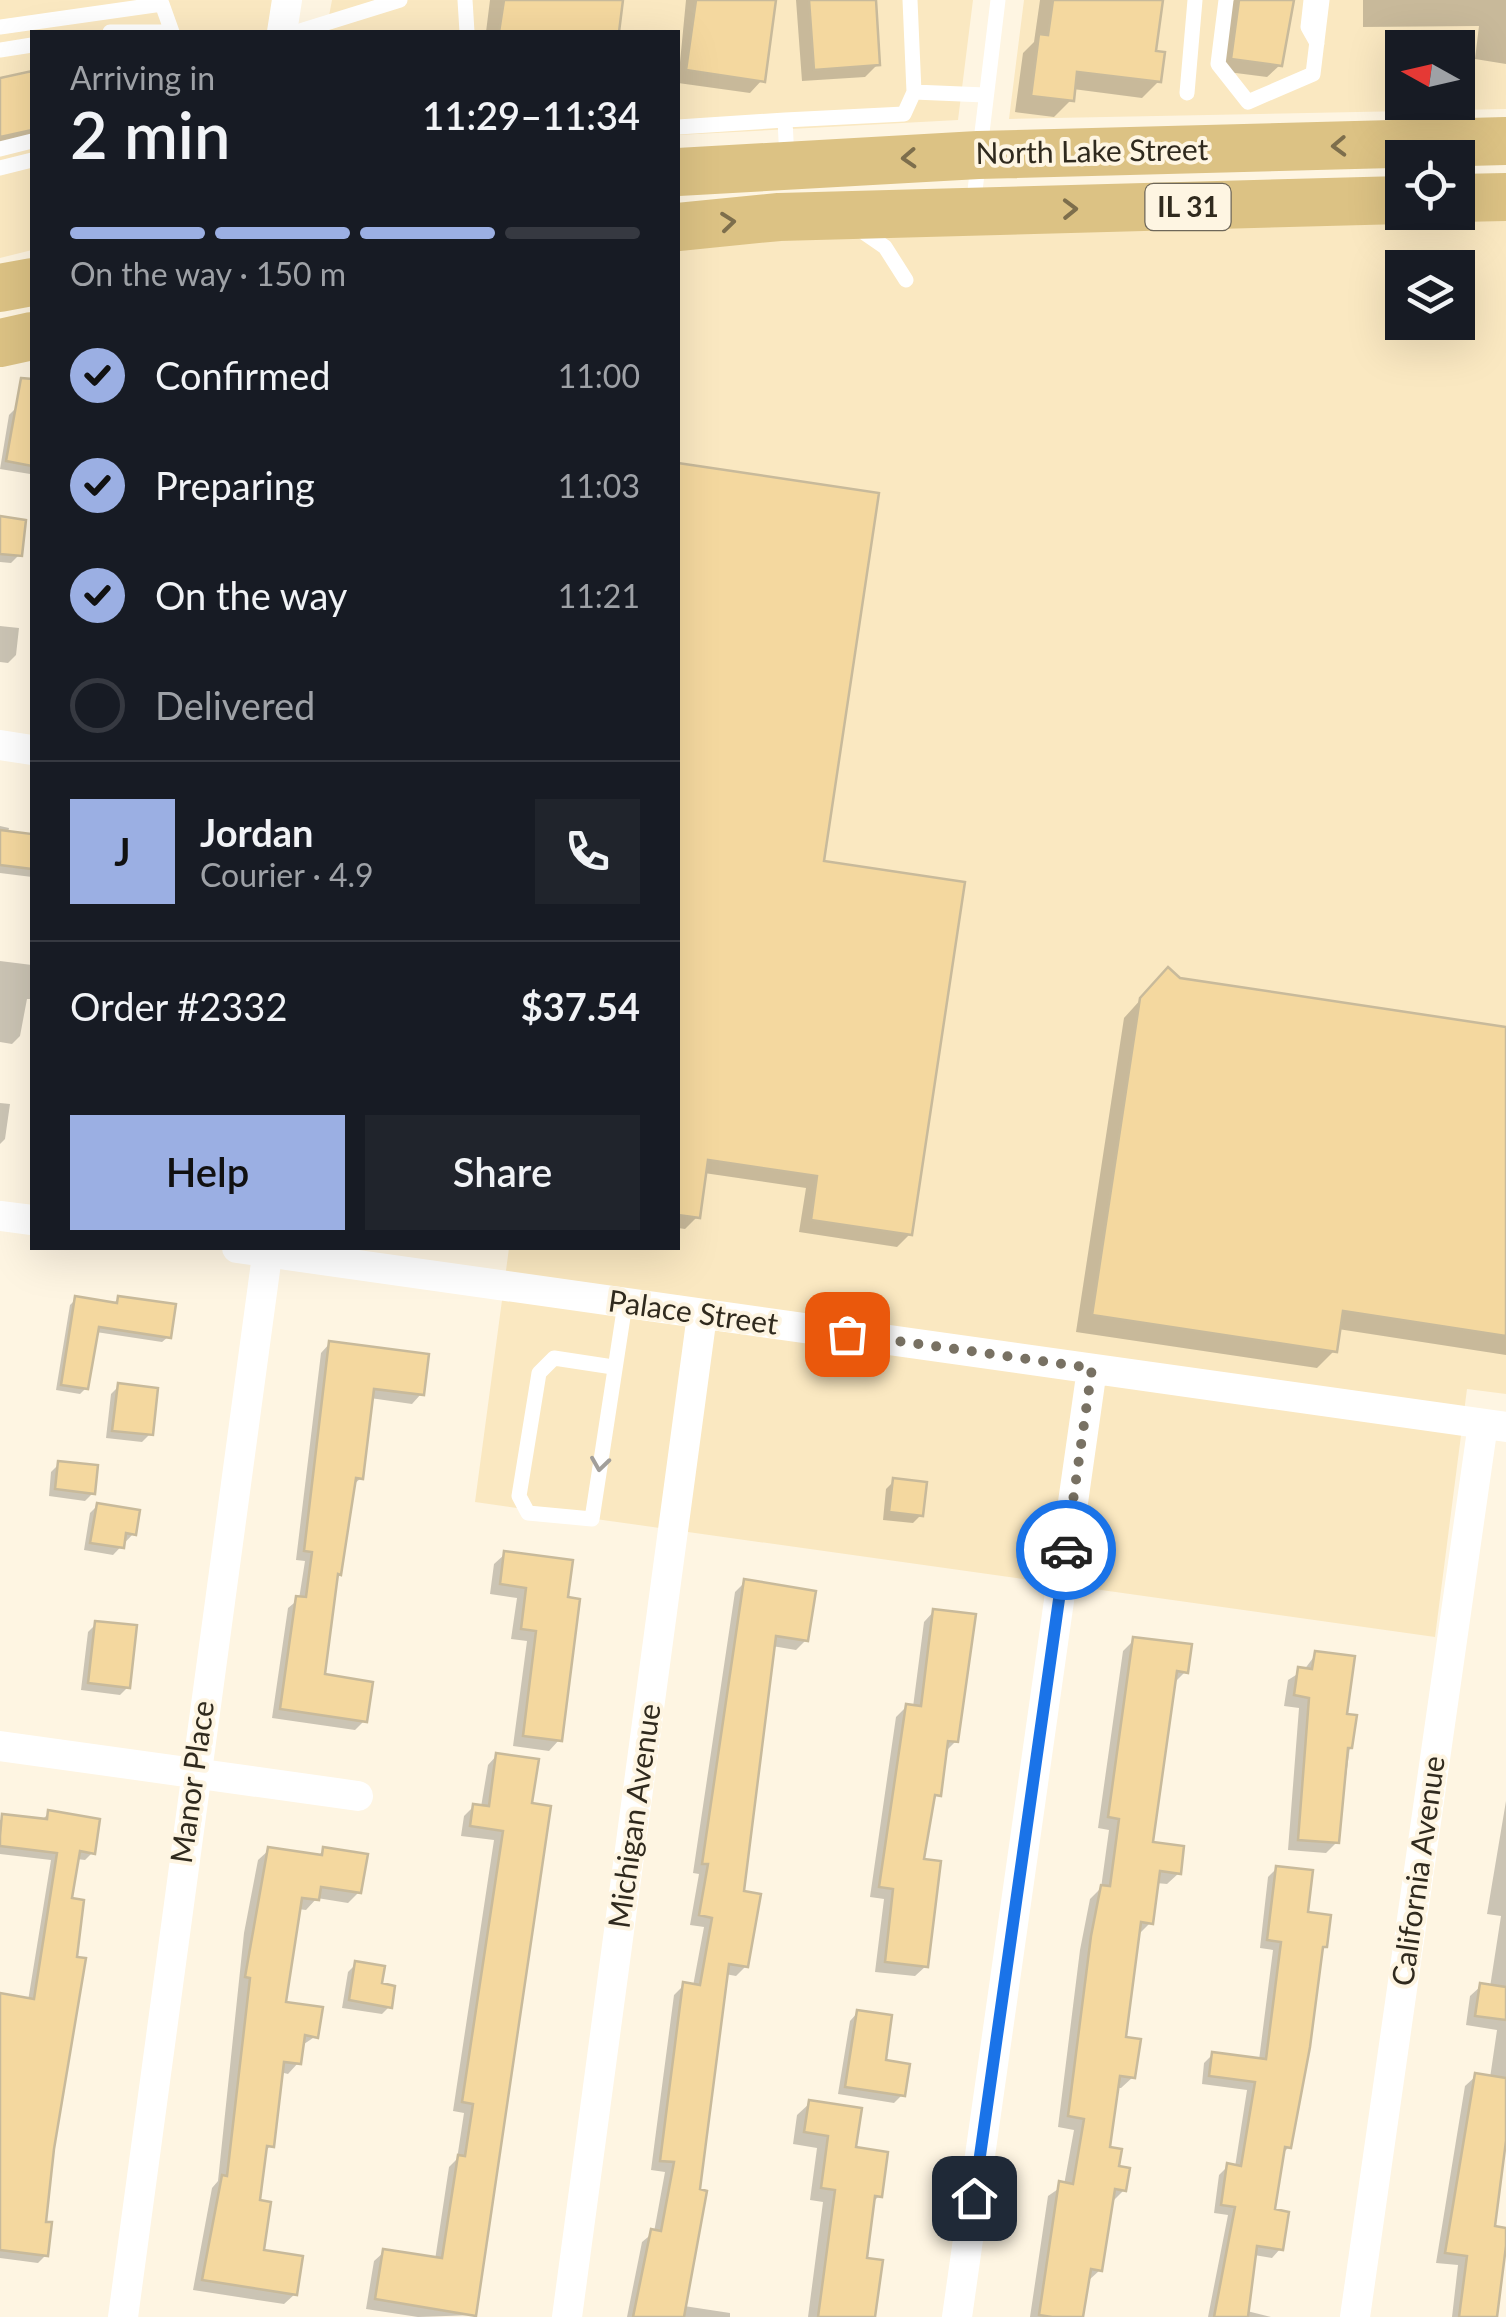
<!DOCTYPE html>
<html lang="en">
<head>
<meta charset="utf-8">
<style>
  body { margin:0; font-family:Lato,sans-serif; background:#20242c; color:#f1f3f6; height:100vh; display:flex; flex-direction:column; font-size:38px; white-space:nowrap }
  * { box-sizing:border-box; margin:0 }
  p { font-size:32px; color:#9ea1a6 }
  .icon { flex:none; width:55px; height:55px; fill:none; stroke:currentColor; stroke-width:2; stroke-linecap:round; stroke-linejoin:round }
  .map { position:relative; flex:1; overflow:hidden }
  .side { position:absolute; left:30px; top:30px; width:650px; height:1220px; display:flex; flex-direction:column; background:#171b24; border-radius:0px; box-shadow:0 10px 40px #0002 }
  .side>* { flex:none }
  .needle { width:65px; rotate:278deg }
  .buttons { position:absolute; left:1385px; top:30px; display:grid; gap:20px }
  .buttons a { display:grid; place-items:center; width:90px; height:90px; border-radius:0px; background:#171b24; box-shadow:0 10px 40px #0002; font-size:50px }
  .pin { position:absolute; display:grid; place-items:center; width:85px; height:85px; color:#fff; margin:-42px; border-radius:20px; box-shadow:0 5px 15px #0006 }
  .courier { position:absolute; display:grid; place-items:center; width:100px; height:100px; margin:-50px; border:8px solid #1a73e8; border-radius:50%; background:#fff; color:#222; box-shadow:0 2px 12px #0007 }
  .head em { font-style:normal; font-weight:600 }
  .head div { display:flex; flex-direction:column-reverse }
  .head { display:flex; align-items:center; justify-content:space-between; height:170px; padding:0 40px }
  h1 { font-size:65px; font-weight:600; line-height:75px }
  .bar { display:grid; grid-template-columns:repeat(4,1fr); gap:15px 10px; align-content:center; height:120px; padding:0 40px }
  .bar i { height:12px; border-radius:8px; background:#363941 }
  .bar .on { background:#9bafe3 }
  .bar p { grid-column:span 4 }
  .line { display:flex; align-items:center; gap:25px; padding:0 40px; border-top:2px solid #363941 }
  .line div { flex:1 }
  .round { display:grid; place-items:center; flex:none; width:105px; height:105px; border-radius:0px; background:#20242c }
  ol { padding:0 40px; list-style:none }
  li { display:flex; align-items:center; gap:30px; height:110px }
  li p { margin-inline-start:auto }
  li .icon { padding:10px; border-radius:50%; background:#9bafe3; color:#111; stroke-width:4 }
  li:last-child { color:#9ea1a6 }
  li i { width:55px; height:55px; border:5px solid #363941; border-radius:50% }
  .cta { display:flex; gap:20px; margin-top:auto; padding:20px 40px }
  .cta a { flex:1; height:115px; border-radius:0px; background:#9bafe3; color:#111; font-size:40px; font-weight:600; line-height:115px; text-align:center }
  .cta a+a { background:#20242c; color:#f1f3f6 }
  .map>svg:first-child { display:block }
  .built { fill:#fae8c1; fill-rule:evenodd }
  .shadow { fill:#0003 }
  .building { fill:#f4d89f; stroke:#c8ba9b; stroke-width:2.5 }
  .lines { fill:none; stroke-linecap:round; stroke-linejoin:round }
  .lane { stroke:#fff; stroke-width:15 }
  .street { stroke:#fff; stroke-width:30 }
  .primary { stroke:#dcc284; stroke-width:48 }
  .oneway { stroke:#7d6e4c }
  .oneway2 { stroke:#a29f9a }
  .done { stroke:#787163; stroke-width:10; stroke-dasharray:0 18 }
  .route { stroke:#1a73e8; stroke-width:12 }
  .labels { text-anchor:middle; stroke-width:8; stroke-linejoin:round; paint-order:stroke }
  .shield { fill:#fef5e2; stroke:#6e6759; stroke-width:2.5 }
  .shield-label { font-size:28px; font-weight:bold; fill:#302a1e }
  .street-label { font-size:30px; fill:#302a1e; stroke:#fef5e2 }
</style>
</head>
<body>
<div class="map">
<svg width="1506" height="2317" viewBox="0 0 1506 2317">
  <rect width="100%" height="100%" fill="#fef5e2"/>
  <path class="built" d="M0,0H276L272,32H32V250L0,258Z
    M332,0H973L958,120L678,135V32H326Z
    M1024,0H1506V109L1009,119ZM1402,48H1458V102H1402Z
    M1506,207V1394L1467,1389L1435,1637L475,1502L509,1248H678V251L849,226L1458,212ZM1402,268H1458V322H1402Z"/>
  <path class="shadow" d="M490,0H621L617,32H486Z
    M686,0H773L762,80L750,93L678,83Z
    M796,0H874L878,64L865,77L802,81Z
    M1040,0H1160L1153,53L1159,81L1142,98L1073,89L1071,100L1054,117L1015,112L1023,53L1034,42Z
    M1234,0H1292L1280,65L1267,77L1220,71L1229,5Z
    M1363,0H1506V64L1475,59L1479,26L1363,27Z
    M32,74V143L0,146V80Z
    M17,407L32,410L30,474L0,469L9,415Z
    M678,465L876,495L821,863L910,1234L897,1247L799,1232L806,1188L704,1173L697,1217L685,1229L678,1228Z
    M0,519L19,555L11,563L0,562Z
    M0,626L19,628L16,655L8,663L0,662Z
    M0,826L9,828L8,833L32,837V877L0,873Z
    M0,961L32,965V999H27L20,1036L12,1044L0,1042Z
    M1179,980L1506,1030V1355L1338,1329L1334,1351L1317,1368L1076,1332L1124,1018L1152,987Z
    M0,1103L10,1104L5,1139L0,1144Z
    M119,1298L168,1337L162,1342L96,1332L86,1388L80,1394L56,1390L70,1305L76,1299L112,1305Z
    M330,1343L421,1394L412,1404L370,1398L361,1478L352,1486L322,1676L364,1721L355,1730L272,1718L288,1608L299,1599L305,1561L296,1560L321,1353Z
    M119,1386L150,1434L142,1442L106,1438L111,1394Z
    M59,1464L93,1493L85,1501L49,1496L51,1472Z
    M894,1481L921,1515L913,1523L883,1520L886,1489Z
    M98,1505L134,1533L113,1555L84,1550L90,1513Z
    M505,1554L570,1562L559,1740L549,1751L513,1746L527,1641L511,1639L517,1598L490,1594L494,1564Z
    M745,1582L806,1640L796,1650L772,1646L742,1893L746,1966L736,1976L725,1974L684,2306L730,2313V2317H627L642,2242L654,2232L665,2172L651,2170L674,1995L684,1985L693,1986L704,1927L690,1925L699,1874L693,1873L735,1592Z
    M934,1611L956,1741L945,1752L922,1861L926,1966L915,1976L875,1972L884,1899L870,1897L896,1717L906,1707H913L924,1622Z
    M96,1624L128,1687L120,1695L81,1690L88,1632Z
    M1134,1640L1186,1671L1174,1683L1150,1844L1179,1873L1167,1884L1156,1883L1150,1923L1139,1934L1124,2039L1133,2077L1121,2088H1116L1107,2149L1124,2190L1112,2202L1100,2270L1088,2281L1081,2317H1030L1048,2196L1064,2185L1074,2130L1058,2127L1080,1950L1090,1899L1101,1888L1109,1830L1098,1828L1123,1651Z
    M1316,1654L1344,1716L1350,1747L1337,1842L1326,1853L1288,1850L1299,1708L1284,1706L1288,1680L1304,1670Z
    M497,1755L536,1761L474,2315L418,2317L366,2309L374,2261L384,2252L435,2260L449,2167L457,2159L464,2113L453,2111L494,1840L461,1836L464,1816L474,1806L481,1807L488,1765Z
    M1506,1801V2122L1482,2317H1452L1458,2265L1436,2263L1465,2086L1476,2076L1490,2078L1497,2030L1466,2025L1470,1996L1481,1986L1490,1987L1501,1916L1487,1914Z
    M49,1813L92,1853L85,1860L77,1859L69,1900L74,1959L83,1960L43,2224L46,2255L38,2263L0,2258V1995L28,2001L51,1860L0,1854V1820L41,1821Z
    M269,1850L317,1857L324,1850L359,1892L348,1903L317,1898L306,1910L298,1909L283,2004L316,2036L301,2046L298,2063L288,2074L280,2072L271,2145L264,2153L257,2202L261,2252L295,2294L284,2304L193,2290L212,2188L218,2181L244,1933L258,1860Z
    M1277,1868L1306,1914L1328,1917L1289,2147L1281,2155L1273,2211L1280,2249L1272,2258L1254,2255L1247,2311L1271,2317H1208L1228,2215L1214,2213L1219,2175L1228,2166L1235,2167L1247,2090L1202,2084L1204,2063L1213,2054L1259,2060L1273,1950L1260,1948L1268,1877Z
    M356,1964L390,2006L382,2014L342,2008L348,1972Z
    M858,2012L902,2095L894,2103L838,2094L850,2021Z
    M810,2103L854,2149L879,2196L872,2203L865,2260L875,2317H808L823,2202L810,2200L817,2148L793,2144L797,2115Z"/>
  <path class="building" d="M504,0H623L619,32H499Z
    M696,0H776L765,82L686,70Z
    M809,0H876L880,65L814,70Z
    M1053,0H1163L1156,51L1165,52L1161,82L1077,72L1074,101L1031,96L1039,34L1048,35Z
    M1239,0H1294L1282,66L1231,59Z
    M32,71V130L0,137V78Z
    M21,378L32,379V466L6,461Z
    M678,463L879,493L824,861L965,882L912,1235L811,1220L817,1176L708,1160L700,1218L678,1215Z
    M0,516L26,520L22,556L0,554Z
    M0,830L32,834V869L0,865Z
    M1168,967L1180,978L1506,1027V1336L1343,1311L1337,1352L1092,1315L1140,998Z
    M75,1296L117,1303L118,1296L176,1304L171,1338L99,1327L88,1389L61,1385Z
    M329,1341L429,1354L424,1395L374,1389L363,1479L356,1478L341,1575L338,1574L325,1674L373,1682L367,1722L280,1709L296,1596L306,1597L312,1552L304,1551Z
    M118,1383L158,1388L153,1435L112,1431Z
    M58,1461L98,1465L95,1494L55,1489Z
    M893,1478L927,1482L923,1516L889,1512Z
    M97,1503L140,1510L136,1535L126,1533L124,1548L90,1543Z
    M504,1551L573,1560L568,1597L580,1599L562,1741L523,1736L536,1631L521,1629L526,1588L500,1584Z
    M744,1579L816,1591L808,1641L776,1636L744,1891L761,1894L748,1967L729,1964L700,2189L707,2191L684,2317H633L651,2229L661,2231L674,2162L660,2161L683,1982L700,1985L712,1918L699,1915L708,1864H702Z
    M933,1609L976,1614L958,1742L948,1741L941,1796L935,1795L924,1859L941,1861L928,1967L885,1962L893,1889L879,1887L906,1704L921,1706Z
    M95,1621L137,1625L130,1688L88,1683Z
    M1133,1637L1192,1644L1188,1673L1177,1671L1153,1842L1184,1846L1181,1874L1160,1871L1153,1924L1141,1922L1126,2037L1141,2039L1135,2078L1120,2076L1110,2147L1122,2149L1119,2166L1130,2168L1126,2191L1115,2189L1102,2271L1091,2269L1083,2317H1052L1039,2315L1059,2181L1073,2184L1084,2119L1068,2116L1091,1936L1101,1885L1110,1886L1119,1819L1108,1817Z
    M1315,1651L1355,1656L1347,1714L1357,1715L1352,1748H1348L1339,1843L1298,1840L1309,1698L1294,1695L1298,1667L1312,1669Z
    M496,1753L539,1759L532,1803L551,1806L476,2316L375,2299L383,2249L442,2258L458,2155L465,2156L473,2104L462,2102L503,1831L470,1826L473,1804L489,1806Z
    M48,1810L100,1819L95,1854L80,1851L72,1898L84,1900L77,1957L86,1958L54,2149L46,2222H52L48,2256L0,2250V1993L34,1999L57,1853L0,1846V1836L2,1814L47,1819Z
    M268,1847L322,1855L323,1847L368,1854L361,1893L321,1887L319,1900L302,1898L286,2002L323,2007L318,2038L305,2035L301,2064L284,2062L274,2147L267,2146L260,2200L271,2202L264,2250L303,2256L297,2295L202,2280L222,2175L227,2176L250,1978L245,1977Z
    M1276,1866L1313,1870L1308,1912L1331,1915L1327,1947H1323L1310,2047L1291,2148L1285,2147L1275,2209L1289,2212L1283,2250L1257,2246L1248,2317H1214L1235,2207L1221,2205L1227,2163L1241,2166L1255,2082L1209,2076L1212,2052L1266,2059L1281,1942L1267,1940Z
    M355,1961L385,1966L382,1983L395,1986L392,2008L349,2000Z
    M1480,1983L1506,1987V2020L1475,2016Z
    M857,2010L892,2015L886,2060L910,2064L905,2096L845,2087Z
    M1475,2073L1506,2078V2141L1495,2226L1506,2228V2246L1497,2317H1459L1467,2256L1445,2253Z
    M809,2100L862,2108L856,2147L888,2152L882,2197L875,2196L867,2258L883,2260L875,2317H818L835,2190L821,2188L828,2136L804,2132Z"/>
  <g class="lines">
    <path class="lane" d="M465,0L467,32
      M910,0L914,92L985,95
      M1226,0L1218,64L1248,102L1313,74L1322,0
      M1311,0L1308,27L1317,43
      M0,27L162,4L172,32
      M110,32H172
      M297,32L400,0
      M0,50L32,45
      M1187,93L1195,0
      M678,127L785,120
      M0,149L32,141
      M787,160L785,120L904,114L914,92
      M0,168L32,160
      M973,207L998,0
      M856,227L885,247L906,280
      M613,1367L554,1358L539,1373L519,1496L528,1513L592,1519L625,1304"/>
    <path class="street" d="M282,32L287,0
      M0,745L32,750
      M0,1216L32,1220
      M237,1248L1506,1427
      M0,1746L358,1796
      M123,2317L268,1248
      M567,2317L702,1315
      M957,2317L1092,1369
      M1355,2317L1483,1424"/>
    <path class="primary" d="M678,172L978,155L1506,141
      M1458,198L1506,197
      M678,227L779,217L1402,200
      M0,288L32,282
      M0,343L32,336"/>
  </g>
  <defs><path id="oneway-chevron" d="M-2-3.5L2.5 0L-2 3.5" fill="none" stroke-width="1.6" stroke-linecap="round" stroke-linejoin="round" transform="scale(2.5)"/></defs>
  <g class="oneway">
    <use href="#oneway-chevron" transform="translate(1339 146) rotate(178)"/>
    <use href="#oneway-chevron" transform="translate(909 158) rotate(177)"/>
    <use href="#oneway-chevron" transform="translate(1070 209) rotate(-1)"/>
    <use href="#oneway-chevron" transform="translate(728 222) rotate(-6)"/>
  </g>
  <use class="oneway2" href="#oneway-chevron" transform="translate(600 1464) rotate(98)"/>
  <g class="lines">
    <path class="done" d="M847,1334L1092,1368L1066,1550"/>
    <path class="route" d="M974,2198L1066,1550"/>
  </g>
  <g class="labels">
    <rect class="shield" x="1145.5" y="184" width="85" height="46" rx="8"/>
    <g class="shield-label">
      <text x="1188" y="217">IL 31</text>
    </g>
    <g class="street-label">
      <text transform="translate(1092 152) rotate(-1)" y="10">North Lake Street</text>
      <text transform="translate(693 1313) rotate(8)" y="10">Palace Street</text>
      <text transform="translate(193 1782) rotate(-82)" y="10">Manor Place</text>
      <text transform="translate(635 1816) rotate(-82)" y="10">Michigan Avenue</text>
      <text transform="translate(1419 1871) rotate(-82)" y="10">California Avenue</text>
    </g>
  </g>
</svg>
<div class="buttons">
<a><svg class="needle" viewBox="-14 -14 28 28"><path d="M0-13l5 13h-10z" fill="#e53935"/><path d="M0 13l5-13h-10z" fill="#9ea1a6"/></svg></a>
<a><svg class="icon" aria-label="locate" viewBox="0 0 24 24"><circle cx="12" cy="12" r="6"/><path d="M12 2v4M12 18v4M2 12h4M18 12h4"/></svg></a>
<a><svg class="icon" aria-label="layers" viewBox="0 0 24 24"><path d="M12 4l9 5-9 5-9-5zM3 14l9 5 9-5"/></svg></a>
</div>
<div class="pin" style="left:847px;top:1334px;background:#ea580c"><svg class="icon" aria-label="bag" viewBox="0 0 24 24"><path d="M5 8h14l-1 12H6zM9 8a3 3 0 0 1 6 0"/></svg></div>
<div class="pin" style="left:974px;top:2198px;background:#1f2937"><svg class="icon" aria-label="home" viewBox="0 0 24 24"><path d="M3 11l9-7 9 7M6 9v11h12V9"/></svg></div>
<div class="courier" style="left:1066px;top:1550px"><svg class="icon" aria-label="car" viewBox="0 0 24 24"><path d="M5 17H2v-5l4-1 3-4h7l3 4 3 1v5h-3M9 17h6M6 11h13"/><circle cx="7" cy="17" r="2"/><circle cx="17" cy="17" r="2"/></svg></div>
<section class="side">
<div class="head"><div><h1>2 min</h1><p>Arriving in</p></div><em>11:29–11:34</em></div>
<div class="bar"><i class="on"></i><i class="on"></i><i class="on"></i><i></i><p>On the way · 150 m</p></div>
<ol>
<li><svg class="icon" aria-label="check" viewBox="0 0 24 24"><path d="M5 12l5 5 9-10"/></svg>Confirmed<p>11:00</p></li>
<li><svg class="icon" aria-label="check" viewBox="0 0 24 24"><path d="M5 12l5 5 9-10"/></svg>Preparing<p>11:03</p></li>
<li><svg class="icon" aria-label="check" viewBox="0 0 24 24"><path d="M5 12l5 5 9-10"/></svg>On the way<p>11:21</p></li>
<li><i></i>Delivered</li>
</ol>
<div class="line" style="height:180px"><b class="round" style="background:#9bafe3;color:#111">J</b><div><b>Jordan</b><p>Courier · 4.9</p></div><a class="round"><svg class="icon" aria-label="phone" viewBox="0 0 24 24"><path d="M5 4h4l2 5-3 2q2 4 5 5l2-3 5 2v4C11 20 4 13 5 4z"/></svg></a></div>
<div class="line" style="height:130px"><div>Order #2332</div><b>$37.54</b></div>
<div class="cta"><a>Help</a><a>Share</a></div>
</section>
</div>
</body>
</html>
